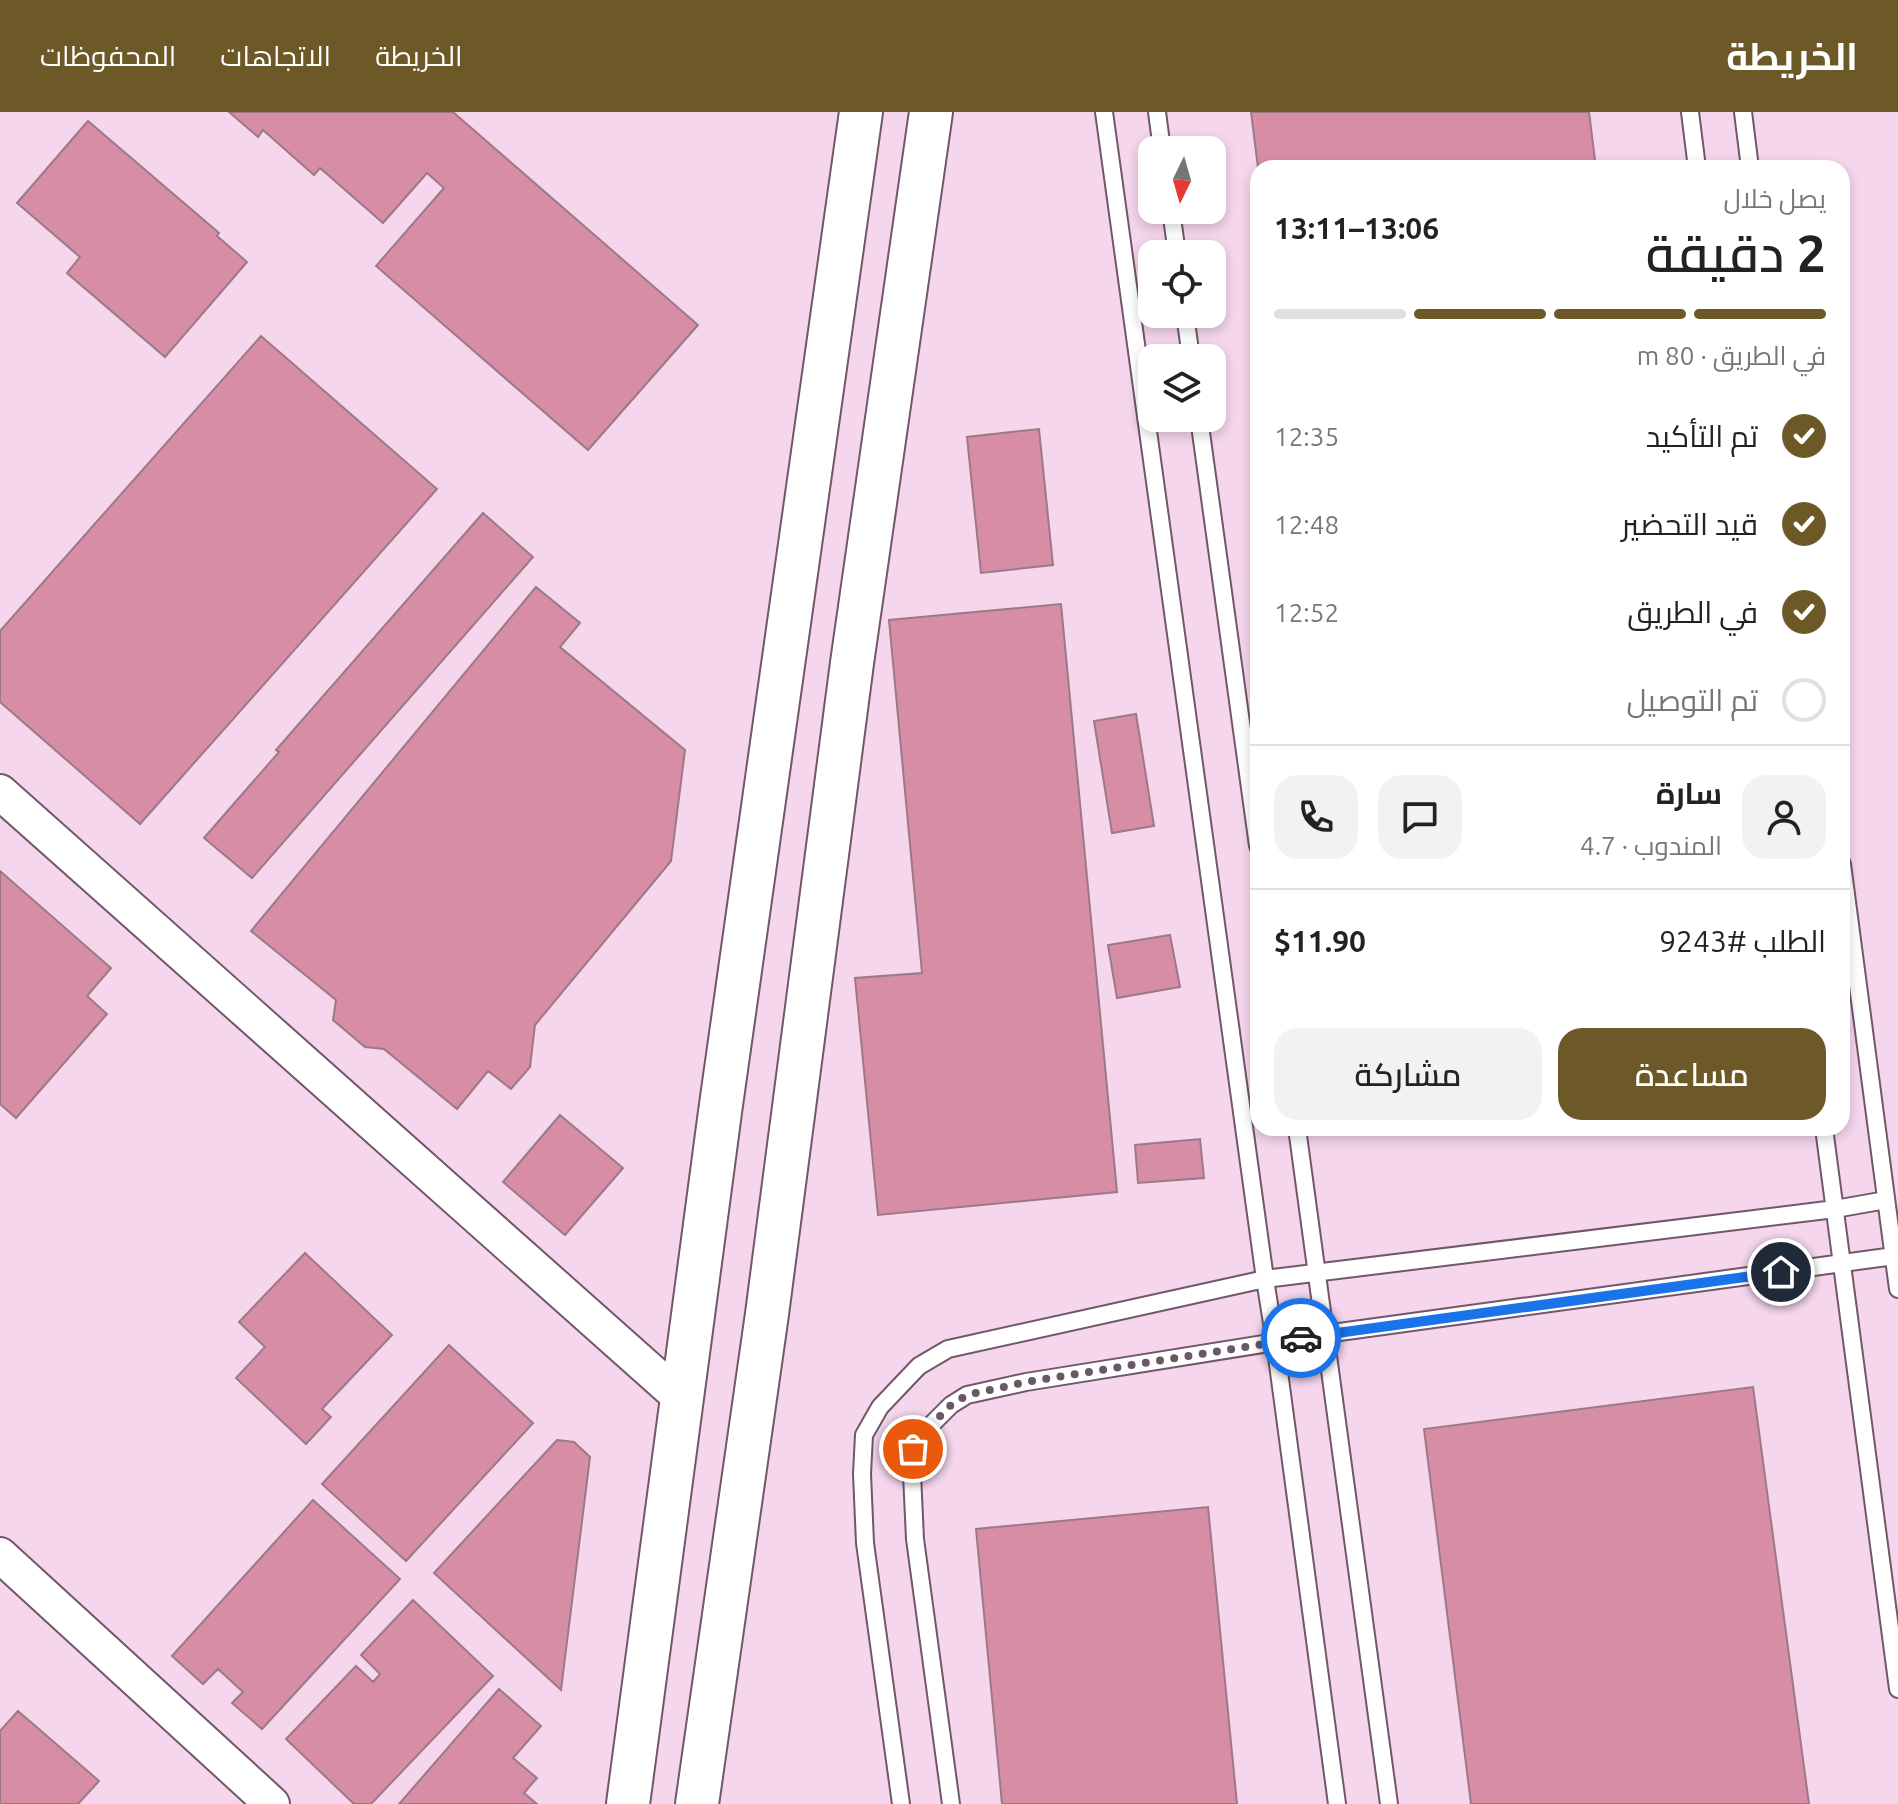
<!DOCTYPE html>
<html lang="ar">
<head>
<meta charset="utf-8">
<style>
  body { margin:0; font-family:Ubuntu,Cairo,sans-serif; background:#f2f2f2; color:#222; direction:rtl; height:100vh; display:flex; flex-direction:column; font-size:30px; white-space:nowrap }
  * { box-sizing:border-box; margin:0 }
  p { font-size:26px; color:#767676 }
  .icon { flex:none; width:44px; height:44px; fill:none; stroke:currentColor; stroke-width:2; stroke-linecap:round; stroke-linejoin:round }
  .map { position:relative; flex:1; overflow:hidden; direction:ltr }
  .side { position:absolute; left:1250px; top:48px; width:600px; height:976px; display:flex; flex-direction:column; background:#fff; border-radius:24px; box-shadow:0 4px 12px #0003; direction:rtl }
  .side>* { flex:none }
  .needle { width:52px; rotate:185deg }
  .buttons { position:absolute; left:1138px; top:24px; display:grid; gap:16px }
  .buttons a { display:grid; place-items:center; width:88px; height:88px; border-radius:16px; background:#fff; box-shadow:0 4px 12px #0003; font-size:40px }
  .pin { position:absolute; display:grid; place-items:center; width:68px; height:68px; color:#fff; margin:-34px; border:4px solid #fff; border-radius:50%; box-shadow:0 2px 8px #0007 }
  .courier { position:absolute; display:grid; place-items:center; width:80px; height:80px; margin:-40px; border:6px solid #1a73e8; border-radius:50%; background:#fff; color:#222; box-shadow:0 2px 10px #0007 }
  .summary em { font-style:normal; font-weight:600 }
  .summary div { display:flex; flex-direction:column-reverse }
  .summary { display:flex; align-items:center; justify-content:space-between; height:136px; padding:0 24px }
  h1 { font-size:52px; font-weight:600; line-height:60px }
  .bar { display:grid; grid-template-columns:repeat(4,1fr); gap:12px 8px; align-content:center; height:96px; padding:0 24px }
  .bar i { height:10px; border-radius:6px; background:#e0e0e0 }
  .bar .current { background:#6c5927 }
  .bar p { grid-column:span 4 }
  .line { display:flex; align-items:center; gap:20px; padding:0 24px; border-top:2px solid #e0e0e0 }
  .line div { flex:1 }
  .round { display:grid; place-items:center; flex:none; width:84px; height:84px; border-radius:24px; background:#f2f2f2 }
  ol { padding:0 24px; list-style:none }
  li { display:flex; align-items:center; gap:24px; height:88px }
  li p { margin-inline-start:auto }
  li .icon { padding:8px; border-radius:50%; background:#6c5927; color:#fff; stroke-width:4 }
  li:last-child { color:#767676 }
  li i { width:44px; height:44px; border:4px solid #e0e0e0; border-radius:50% }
  .button { display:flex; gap:16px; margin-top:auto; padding:16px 24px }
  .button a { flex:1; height:92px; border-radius:24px; background:#6c5927; color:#fff; font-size:32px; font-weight:600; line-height:92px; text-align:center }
  .button a+a { background:#f2f2f2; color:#222 }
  header { display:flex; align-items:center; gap:48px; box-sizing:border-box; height:112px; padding:0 40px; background:#6c5927; color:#fff }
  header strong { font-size:38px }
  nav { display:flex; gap:44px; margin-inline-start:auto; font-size:28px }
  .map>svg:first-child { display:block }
  .building { fill:#d78da6; stroke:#9b7a84; stroke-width:2 }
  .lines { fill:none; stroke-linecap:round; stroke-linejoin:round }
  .service-casing { stroke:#71576a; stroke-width:20 }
  .minor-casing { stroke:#71576a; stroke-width:38 }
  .tertiary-casing { stroke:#71576a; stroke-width:46 }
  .service { stroke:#fff; stroke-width:16 }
  .minor { stroke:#fff; stroke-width:34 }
  .tertiary { stroke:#fff; stroke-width:42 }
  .done { stroke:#695865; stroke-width:8; stroke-dasharray:0 14.4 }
  .route { stroke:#1a73e8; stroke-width:10 }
</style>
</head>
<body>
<header>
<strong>الخريطة</strong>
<nav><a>الخريطة</a><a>الاتجاهات</a><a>المحفوظات</a></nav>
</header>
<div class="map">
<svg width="1898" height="1692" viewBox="0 0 1898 1692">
  <rect width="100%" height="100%" fill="#f5d6ed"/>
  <path class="building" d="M229,0H453L698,213L588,338L376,154L444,76L427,61L383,111L320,56L314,63L263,18L258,25Z
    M1251,0H1589L1596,56H1258Z
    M88,9L219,121L217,124L247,150L165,245L67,161L80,145L17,91Z
    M261,224L437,377L140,712L0,590V519Z
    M1039,317L1053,453L981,461L967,325Z
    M483,401L533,445L252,766L204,726L279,640L276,638Z
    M536,475L580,511L560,535L685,638L671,749L535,913L530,955L511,977L488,959L457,997L384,937L365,935L333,908L336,888L251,819Z
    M1061,492L1117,1080L878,1103L855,866L922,861L889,508Z
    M1136,602L1154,714L1112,721L1094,609Z
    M0,759L111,856L87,884L107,902L16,1006L0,992Z
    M1170,823L1180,875L1117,886L1108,833Z
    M560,1003L623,1056L565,1123L503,1070Z
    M1200,1027L1204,1066L1138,1071L1135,1033Z
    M305,1141L392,1223L322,1297L331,1305L306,1332L236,1266L265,1235L239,1210Z
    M449,1233L533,1311L406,1449L322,1372Z
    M1753,1275L1809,1692H1471L1424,1317Z
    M557,1328L574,1330L590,1345L561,1578L434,1461Z
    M313,1388L400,1467L262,1617L232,1591L243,1580L218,1557L203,1572L172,1544Z
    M1208,1395L1237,1692H1002L976,1417Z
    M413,1488L493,1564L371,1692H354L286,1627L356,1554L373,1570L380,1562L361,1543Z
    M499,1577L541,1614L513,1646L537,1666L524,1681L537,1692H399Z
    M18,1599L99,1669L78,1692H0V1619Z"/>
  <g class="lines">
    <g class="service-casing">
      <path id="service" d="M1104,0L1265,1167L1275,1230L1337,1692
        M1157,0L1162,38
        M1690,0L1697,56
        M1743,0L1750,56
        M1171,98L1177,142
        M1185,202L1191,246
        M1199,306L1258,734
        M1842,752L1898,1177
        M1297,1016L1389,1692
        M1824,1016L1898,1577
        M901,1692L865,1431L862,1362L864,1323L880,1295L919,1254L948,1237L1265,1167L1835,1097L1886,1088
        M951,1692L915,1427L912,1362L913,1337L920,1324L951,1293L967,1283L1026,1270L1325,1222L1894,1144"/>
    </g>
    <g class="minor-casing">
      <path id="minor" d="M0,680L682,1287
        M0,1443L272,1692"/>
    </g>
    <g class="tertiary-casing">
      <path id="tertiary" d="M628,1692L720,1000L861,0
        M697,1692L767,1202L852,551L931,0"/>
    </g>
    <use href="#service" class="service"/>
    <use href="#minor" class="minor"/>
    <use href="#tertiary" class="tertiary"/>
  </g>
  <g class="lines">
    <path class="done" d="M913,1337L920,1324L951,1293L967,1283L1026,1270L1301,1226"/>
    <path class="route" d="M1301,1226L1781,1160"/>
  </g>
</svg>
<div class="buttons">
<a><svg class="needle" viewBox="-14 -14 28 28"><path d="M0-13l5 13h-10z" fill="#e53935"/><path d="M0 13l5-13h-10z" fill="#767676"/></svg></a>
<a><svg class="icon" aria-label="locate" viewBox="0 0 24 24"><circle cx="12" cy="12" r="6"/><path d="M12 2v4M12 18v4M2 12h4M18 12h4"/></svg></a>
<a><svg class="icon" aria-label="layers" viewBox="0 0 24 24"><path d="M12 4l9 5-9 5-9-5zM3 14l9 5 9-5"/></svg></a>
</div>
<div class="pin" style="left:913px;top:1337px;background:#ea580c"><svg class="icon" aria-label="bag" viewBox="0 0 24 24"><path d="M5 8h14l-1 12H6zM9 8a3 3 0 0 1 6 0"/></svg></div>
<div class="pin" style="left:1781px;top:1160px;background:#1f2937"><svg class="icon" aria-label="home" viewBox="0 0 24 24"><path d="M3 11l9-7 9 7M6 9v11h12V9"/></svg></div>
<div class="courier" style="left:1301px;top:1226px"><svg class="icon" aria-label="car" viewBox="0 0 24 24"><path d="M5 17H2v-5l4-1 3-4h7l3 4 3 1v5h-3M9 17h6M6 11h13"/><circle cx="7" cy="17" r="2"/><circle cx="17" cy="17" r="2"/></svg></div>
<section class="side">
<div class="summary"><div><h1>2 دقيقة</h1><p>يصل خلال</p></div><em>13:06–13:11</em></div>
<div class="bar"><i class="current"></i><i class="current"></i><i class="current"></i><i></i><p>في الطريق · 80 m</p></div>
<ol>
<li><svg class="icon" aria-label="check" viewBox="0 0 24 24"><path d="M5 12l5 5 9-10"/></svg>تم التأكيد<p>12:35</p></li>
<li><svg class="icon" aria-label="check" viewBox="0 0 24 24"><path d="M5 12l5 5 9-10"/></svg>قيد التحضير<p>12:48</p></li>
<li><svg class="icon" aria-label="check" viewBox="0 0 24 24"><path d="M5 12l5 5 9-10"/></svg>في الطريق<p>12:52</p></li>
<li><i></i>تم التوصيل</li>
</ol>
<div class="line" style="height:144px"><a class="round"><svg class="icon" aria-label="person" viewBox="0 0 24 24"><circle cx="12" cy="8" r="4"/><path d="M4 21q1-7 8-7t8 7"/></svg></a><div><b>سارة</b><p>المندوب · 4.7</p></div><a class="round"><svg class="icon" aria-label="chat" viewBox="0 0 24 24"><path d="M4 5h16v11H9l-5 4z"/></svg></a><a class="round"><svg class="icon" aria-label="phone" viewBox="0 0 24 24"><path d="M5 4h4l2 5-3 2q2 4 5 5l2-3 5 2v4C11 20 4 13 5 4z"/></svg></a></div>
<div class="line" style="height:104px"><div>الطلب #9243</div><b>$11.90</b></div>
<div class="button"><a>مساعدة</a><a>مشاركة</a></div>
</section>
</div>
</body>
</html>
